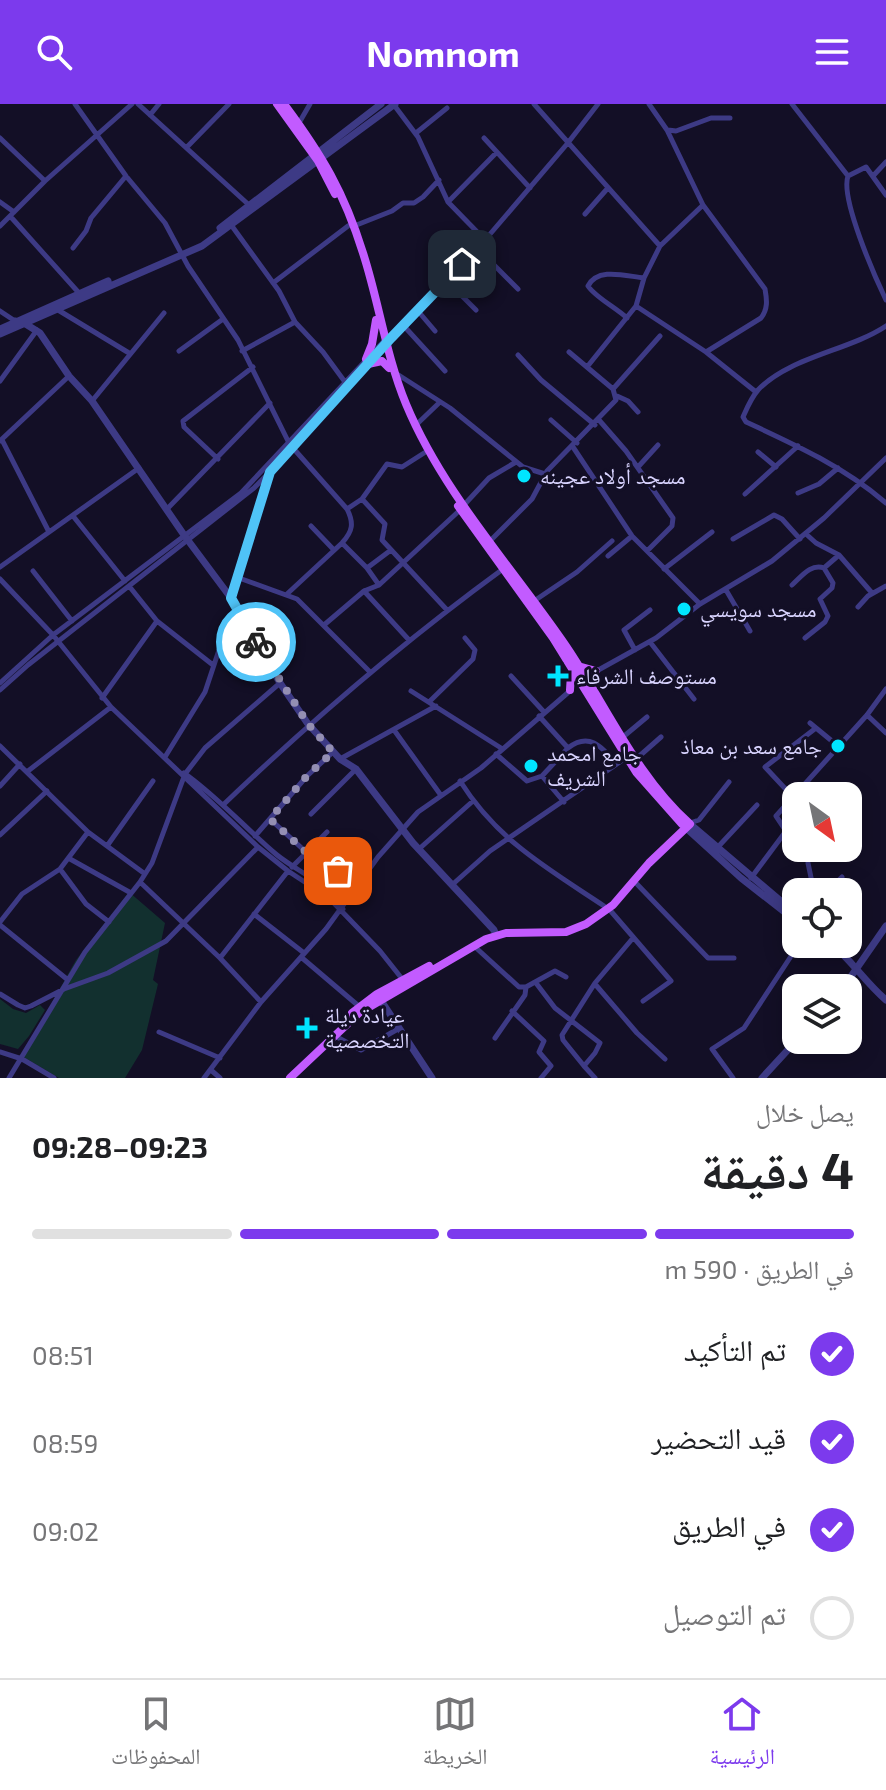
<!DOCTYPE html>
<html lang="ar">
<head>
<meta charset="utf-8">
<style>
  body { margin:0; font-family:"Exo 2","Noto Naskh Arabic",sans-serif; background:#f2f2f2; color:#202124; direction:rtl; height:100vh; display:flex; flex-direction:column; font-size:30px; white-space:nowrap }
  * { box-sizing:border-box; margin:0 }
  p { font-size:26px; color:#757577 }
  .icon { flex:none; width:44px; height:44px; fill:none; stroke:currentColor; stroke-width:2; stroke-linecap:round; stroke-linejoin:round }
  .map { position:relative; height:974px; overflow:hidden; direction:ltr }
  .sheet { display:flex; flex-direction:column; background:#fff; flex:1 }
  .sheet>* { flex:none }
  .needle { width:52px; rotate:147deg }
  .controls { position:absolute; left:782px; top:678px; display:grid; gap:16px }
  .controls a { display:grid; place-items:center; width:80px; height:80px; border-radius:16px; background:#fff; box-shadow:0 4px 20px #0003; font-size:40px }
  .pin { position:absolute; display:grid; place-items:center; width:68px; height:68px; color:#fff; margin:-34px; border-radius:16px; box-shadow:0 4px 12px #0006 }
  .courier { position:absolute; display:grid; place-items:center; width:80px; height:80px; margin:-40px; border:6px solid #4fc3f7; border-radius:50%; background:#fff; color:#222; box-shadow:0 2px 10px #0007 }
  .summary em { font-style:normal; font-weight:700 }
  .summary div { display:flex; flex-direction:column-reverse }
  .summary { display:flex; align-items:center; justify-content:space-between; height:136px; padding:0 32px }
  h1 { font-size:52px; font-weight:700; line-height:60px }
  .bar { display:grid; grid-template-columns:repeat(4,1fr); gap:12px 8px; align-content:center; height:96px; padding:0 32px }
  .bar i { height:10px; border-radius:6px; background:#e0e0e0 }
  .bar .on { background:#7c3aed }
  .bar p { grid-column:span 4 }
  ol { padding:0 32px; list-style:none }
  li { display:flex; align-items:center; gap:24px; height:88px }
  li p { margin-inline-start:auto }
  li .icon { padding:8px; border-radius:50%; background:#7c3aed; color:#fff; stroke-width:4 }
  li:last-child { color:#757577 }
  li i { width:44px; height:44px; border:4px solid #e0e0e0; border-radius:50% }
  header { display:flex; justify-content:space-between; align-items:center; height:104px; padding:0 32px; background:#7c3aed; color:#fff; font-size:36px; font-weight:700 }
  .tabs { display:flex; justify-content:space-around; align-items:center; height:112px; border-top:2px solid #e0e0e0; background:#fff; font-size:22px; color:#757577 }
  .tabs a { display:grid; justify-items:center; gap:4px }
  .tabs .on { color:#7c3aed }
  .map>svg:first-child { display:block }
  .green { fill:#12302f }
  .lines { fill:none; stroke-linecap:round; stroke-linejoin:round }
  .minor { stroke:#3d3a85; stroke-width:5 }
  .tertiary { stroke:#3d3a85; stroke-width:7 }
  .primary { stroke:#c25bff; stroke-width:8 }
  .done { stroke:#948fb3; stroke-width:8; stroke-dasharray:0 14.4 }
  .route { stroke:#4fc3f7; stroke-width:10 }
  .poi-dot { fill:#00e5ff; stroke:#130f26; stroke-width:3 }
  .labels { text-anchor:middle; stroke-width:6; stroke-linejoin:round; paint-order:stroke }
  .poi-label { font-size:22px; fill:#d9d4ff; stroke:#130f26; text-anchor:start }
</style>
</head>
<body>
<header><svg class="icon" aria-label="menu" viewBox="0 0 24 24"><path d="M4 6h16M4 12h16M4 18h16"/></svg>Nomnom<svg class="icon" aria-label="search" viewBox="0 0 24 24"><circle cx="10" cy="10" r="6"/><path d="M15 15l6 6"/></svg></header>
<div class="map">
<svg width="886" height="974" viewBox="0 0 886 974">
  <rect width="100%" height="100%" fill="#130f26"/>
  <path class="green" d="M129,788L165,819L153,876L158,880L142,946L125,974H59L22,952L76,856Z
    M0,895L13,905L26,909L40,901L45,906L29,932L18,945L0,940Z"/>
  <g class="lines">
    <path class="minor" d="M75,0L126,72L165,119L188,162L238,236L289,339
      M138,0L249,101
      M534,0L660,142
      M649,0L667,26L703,101L765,185C767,196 768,205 761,214L706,248
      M792,0L848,72C840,94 875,173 886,196
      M394,1L418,33L448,98L485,136
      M150,11L159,0
      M299,19L310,0
      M668,26L676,27L711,14H730
      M416,29L447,4
      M0,34L45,77
      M484,34L530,84
      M187,43L229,0
      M848,72L866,63L886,91
      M873,72L886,58
      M0,98L14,108
      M448,98L497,48
      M585,110L607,85
      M10,112L79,189
      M229,118L279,187L295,218L323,248L345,278
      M0,122L45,77L132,0
      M354,122L392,107L403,99H414L423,93L439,76
      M73,144L86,127L91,114L126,72
      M477,144L518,185
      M447,177L476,206
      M273,179L348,122
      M636,202L706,248L756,288
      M58,206L129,249
      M0,207L15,217
      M418,207L435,227
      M627,214C615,203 595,193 588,182C598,163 625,172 644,174
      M403,221L445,267
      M886,222C848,247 789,253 758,286C751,294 747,304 743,313L746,318C796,341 844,363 886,399
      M179,247L223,215
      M242,247L295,218
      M518,251L541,276L595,321
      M587,263L636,202L644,174L660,142L703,101
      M397,270L450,304L523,363L545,370
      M0,277L37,226
      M613,285L660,232
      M617,292L628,297L638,308
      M92,297L164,209
      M551,316L577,339
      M599,316L626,347L673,414L672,422L647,447
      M416,321L440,298
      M2,336L49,428
      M0,337L69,272
      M573,343L632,432L700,500
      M758,348L776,363
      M218,355L184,323L183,317L253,263
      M638,363L658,341
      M798,389L819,380L838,364
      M745,390L798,342
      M362,395L385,420L382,436L447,506
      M464,401L489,374L516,358
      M168,404L270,299
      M347,405L362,395L387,360L402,363L424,349
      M73,412L125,477
      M311,422L333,445
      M806,430L816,439L839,451L872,489
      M733,435L774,411L782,415L800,435
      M490,437L532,395L547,367L616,296L613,285L569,248
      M342,439L367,464L379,481
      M608,452L632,432
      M0,463L139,364
      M367,464L391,446
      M664,465L712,428
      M33,467L72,517
      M239,474L297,495L369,567
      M0,475L53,531L111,603L258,743L288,767L329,794L380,847L403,876
      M792,481C801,473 811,459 824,464L839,451
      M129,482L157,517L213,561
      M726,486L750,527
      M364,487L409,536
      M287,490L342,439C353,427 354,419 347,405L293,344
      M231,494L269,368
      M534,497L577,468L612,437
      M858,503L868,492L886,482
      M324,521L364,487L379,481L460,406
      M805,534L825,518L828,512L820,495L832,484L833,479L824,464
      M650,538L694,595
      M635,546L624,526L650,506
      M511,572L544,608
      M584,574L656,534L700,500L772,457L824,414L886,354
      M0,579L53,531L241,389L386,235
      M0,586L28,561L254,384L293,344L391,234L485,136L567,40L598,0
      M411,587L501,644
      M102,594L157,517
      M429,598L473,555L475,546L465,534
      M867,611L886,629
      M539,612L568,644C589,628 601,642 616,659
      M810,619L838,642
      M394,626L440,690
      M623,633L647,613
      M0,642L88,728L145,770
      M496,650L527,677L542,672L564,698
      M165,653L205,588L221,540L238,506
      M340,655L436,602
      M636,655L661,633
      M28,667L111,603
      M184,669C218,693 245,724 277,751C298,768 329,780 343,805
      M542,672L568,644
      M460,677C498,737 547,764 604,802
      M0,682L20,660
      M793,693L765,663L816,624
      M223,701C313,615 403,538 503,465
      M311,710L356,665
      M270,715L306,748
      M690,719L699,716L729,678
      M0,731L47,687
      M255,732L307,672L333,648
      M313,741L354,784
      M107,742L153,677
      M717,744L757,701
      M419,745L473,697
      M70,755L131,789
      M808,759L814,788
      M292,763L327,728
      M60,765L86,800L109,818
      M751,774L786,727L776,712L867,611L886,585
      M634,777L708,854H734
      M140,778L220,854L261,898
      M453,780L490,747L627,653
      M827,788L842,773
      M609,805L671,877L643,897
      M254,810L304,849
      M0,818L22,790L60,765L88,728
      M0,821L68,876
      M474,842L519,883H526L555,867L566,873
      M301,853L361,904
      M220,854L288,767
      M536,879L555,904L600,939L595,949L584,962L595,974
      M595,880L637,929L665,955
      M0,890L18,901L25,904L31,902L64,885L108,869L166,837L258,743
      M512,907L544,937L539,948L551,962L541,974
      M159,928L220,954
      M335,932L361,946L398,925
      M495,934L525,891L526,883
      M0,948L22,955L54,974
      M584,962L563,936L562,931L595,879L633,834
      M212,967L220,974
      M9,974L85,848L140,778L152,759L185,670L205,644L280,579
      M204,974L261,898L326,825L378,753L418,708L481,664L571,586
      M733,974L712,945L744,924L799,840"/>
    <path class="tertiary" d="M220,124L381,0
      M15,217L24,219L40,229L69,272L92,297L184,431L231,494L280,579L308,620L340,655L356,665L413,739L494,826L496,831
      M0,225L108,177
      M0,230L202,142L395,0
      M690,720L796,810
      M686,724L741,774L796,817
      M832,840C852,857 866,879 886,896
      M843,884L886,822
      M378,892L432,974
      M762,974L797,936"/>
    <path class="primary" d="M277,0L318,57L335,90
      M284,0C322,51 344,88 363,149C379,198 386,252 406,300C443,389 512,463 566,542C606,601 636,672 690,720L649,759L613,801L586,820L566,828L506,829L486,835L359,909L290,974
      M366,255L372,240L376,216
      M368,260L382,257L389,264
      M458,402L553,534L636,668L682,720
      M578,562L596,567
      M570,586L571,570
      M352,909L377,890L429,862"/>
  </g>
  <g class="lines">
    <path class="done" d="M256,538L308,620L333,648L307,672L270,715L306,748L313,741L338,767"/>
    <path class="route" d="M256,538L231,494L270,368L391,234L462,160"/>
  </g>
  <g class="poi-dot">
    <circle cx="524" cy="372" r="8"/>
    <circle cx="684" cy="505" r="8"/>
    <path d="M554 560h8v8h8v8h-8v8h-8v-8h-8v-8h8z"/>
    <circle cx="838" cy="642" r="8"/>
    <circle cx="531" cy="662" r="8"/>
    <path d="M303 912h8v8h8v8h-8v8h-8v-8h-8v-8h8z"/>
  </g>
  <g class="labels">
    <g class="poi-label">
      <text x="540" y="380">مسجد أولاد عجينه</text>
      <text x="700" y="513">مسجد سويسي</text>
      <text x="576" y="580">مستوصف الشرفاء</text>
      <text x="822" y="650" text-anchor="end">جامع سعد بن معاذ</text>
      <text x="547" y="657">جامع امحمد<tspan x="547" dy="25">الشريف</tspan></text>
      <text x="325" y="919">عيادة ديلة<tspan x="325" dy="25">التخصصية</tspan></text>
    </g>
  </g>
</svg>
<div class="controls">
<a><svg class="needle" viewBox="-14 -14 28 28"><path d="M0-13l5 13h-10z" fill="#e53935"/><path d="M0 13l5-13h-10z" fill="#757577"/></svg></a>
<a><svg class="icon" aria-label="locate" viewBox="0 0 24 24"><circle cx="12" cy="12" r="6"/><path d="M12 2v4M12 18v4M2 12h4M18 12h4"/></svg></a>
<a><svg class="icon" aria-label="layers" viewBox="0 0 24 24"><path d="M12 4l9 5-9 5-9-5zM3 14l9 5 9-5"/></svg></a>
</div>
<div class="pin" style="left:338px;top:767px;background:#ea580c"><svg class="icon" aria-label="bag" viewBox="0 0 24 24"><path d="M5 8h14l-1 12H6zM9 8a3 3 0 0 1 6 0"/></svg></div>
<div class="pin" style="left:462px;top:160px;background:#1f2937"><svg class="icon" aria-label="home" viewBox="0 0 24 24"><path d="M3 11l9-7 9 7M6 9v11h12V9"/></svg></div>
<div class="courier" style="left:256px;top:538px"><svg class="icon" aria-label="bike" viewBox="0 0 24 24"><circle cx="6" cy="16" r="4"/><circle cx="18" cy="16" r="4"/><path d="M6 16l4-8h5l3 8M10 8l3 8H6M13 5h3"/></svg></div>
</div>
<section class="sheet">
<div class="summary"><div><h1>4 دقيقة</h1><p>يصل خلال</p></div><em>09:23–09:28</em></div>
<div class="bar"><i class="on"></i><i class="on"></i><i class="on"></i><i></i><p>في الطريق · 590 m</p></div>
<ol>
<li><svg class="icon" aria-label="check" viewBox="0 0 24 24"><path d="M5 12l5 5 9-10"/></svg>تم التأكيد<p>08:51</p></li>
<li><svg class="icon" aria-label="check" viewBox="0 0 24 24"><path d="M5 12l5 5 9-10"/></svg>قيد التحضير<p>08:59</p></li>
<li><svg class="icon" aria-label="check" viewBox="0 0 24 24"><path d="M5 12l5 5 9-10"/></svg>في الطريق<p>09:02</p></li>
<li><i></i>تم التوصيل</li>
</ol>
</section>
<nav class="tabs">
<a class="on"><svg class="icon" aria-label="home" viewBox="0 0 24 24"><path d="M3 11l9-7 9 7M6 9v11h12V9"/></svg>الرئيسية</a>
<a><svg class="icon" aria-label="map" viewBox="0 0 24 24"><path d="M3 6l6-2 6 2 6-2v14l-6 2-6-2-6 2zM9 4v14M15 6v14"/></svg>الخريطة</a>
<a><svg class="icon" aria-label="saved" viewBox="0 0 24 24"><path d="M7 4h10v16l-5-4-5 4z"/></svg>المحفوظات</a>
</nav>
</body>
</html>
